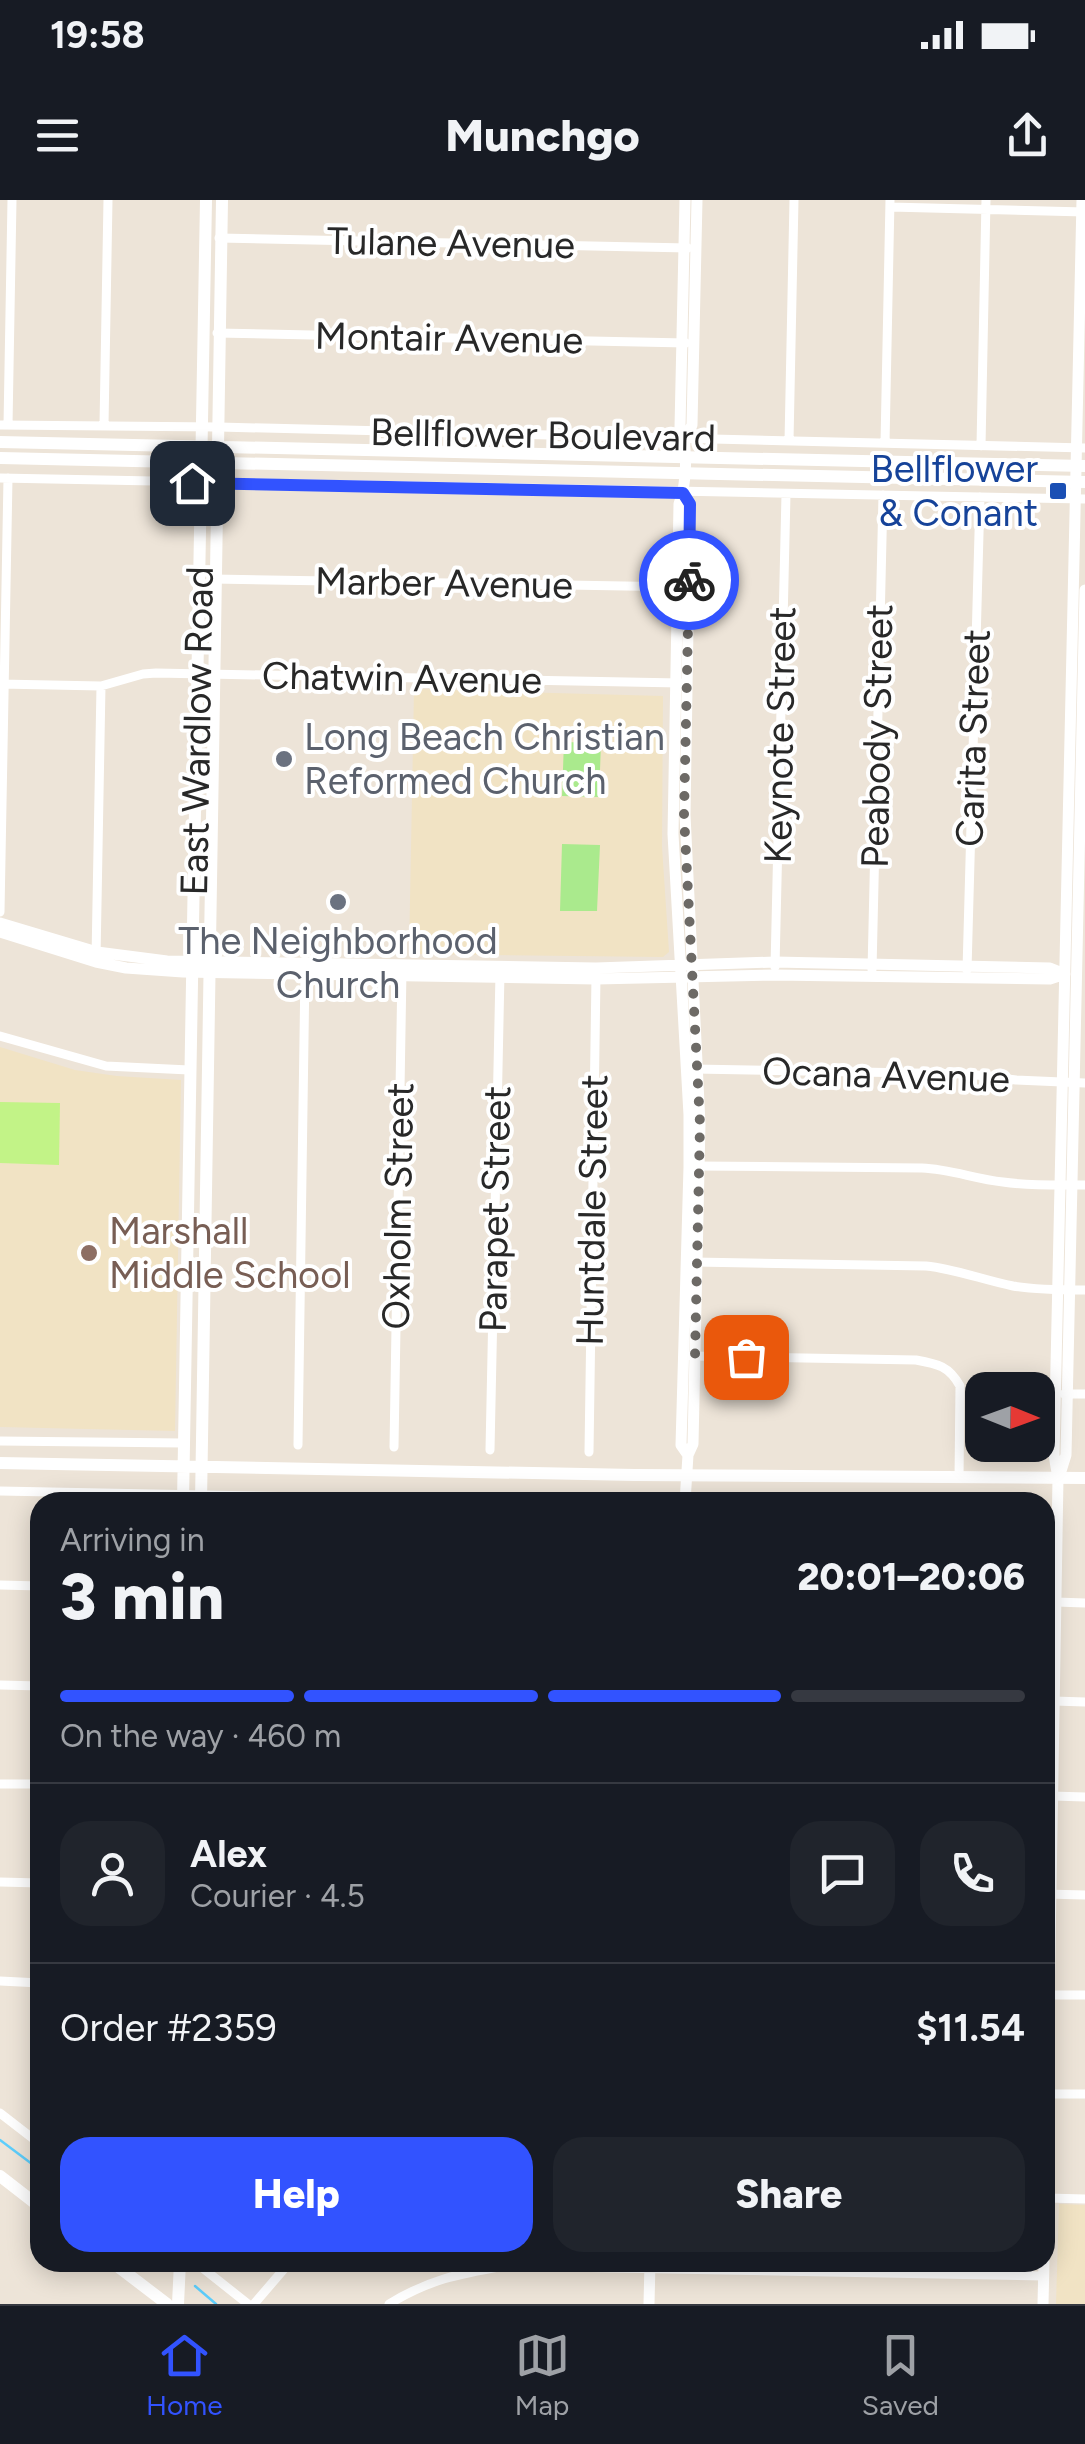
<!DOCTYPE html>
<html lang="en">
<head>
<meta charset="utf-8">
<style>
  body { margin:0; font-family:Figtree,sans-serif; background:#20242c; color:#f1f3f6; height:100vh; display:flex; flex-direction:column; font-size:38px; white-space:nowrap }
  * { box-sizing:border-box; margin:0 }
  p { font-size:32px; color:#9ea1a6 }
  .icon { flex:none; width:55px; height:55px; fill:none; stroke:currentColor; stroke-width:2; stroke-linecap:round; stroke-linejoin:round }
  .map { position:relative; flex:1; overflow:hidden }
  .drawer { position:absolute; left:30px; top:1292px; width:1025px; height:780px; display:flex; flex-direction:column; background:#171b24; border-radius:30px; box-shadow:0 5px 25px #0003 }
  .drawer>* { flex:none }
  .needle { width:65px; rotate:91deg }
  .buttons { position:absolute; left:965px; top:1172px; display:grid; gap:20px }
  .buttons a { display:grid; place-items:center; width:90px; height:90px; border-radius:20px; background:#171b24; box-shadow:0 5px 25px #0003; font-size:50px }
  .pin { position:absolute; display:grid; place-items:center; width:85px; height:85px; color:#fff; margin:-42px; border-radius:20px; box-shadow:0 5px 15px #0006 }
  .courier { position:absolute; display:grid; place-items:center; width:100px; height:100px; margin:-50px; border:8px solid #3253ff; border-radius:50%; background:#fff; color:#222; box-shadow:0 2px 12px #0007 }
  .overview em { font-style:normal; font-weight:800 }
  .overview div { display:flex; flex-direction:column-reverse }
  .overview { display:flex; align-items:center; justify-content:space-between; height:170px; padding:0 30px }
  h1 { font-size:65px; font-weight:800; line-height:75px }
  .bar { display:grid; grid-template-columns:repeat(4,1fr); gap:15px 10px; align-content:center; height:120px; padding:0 30px }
  .bar i { height:12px; border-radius:8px; background:#363941 }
  .bar .current { background:#3253ff }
  .bar p { grid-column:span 4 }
  .line { display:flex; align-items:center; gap:25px; padding:0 30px; border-top:2px solid #363941 }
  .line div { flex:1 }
  .round { display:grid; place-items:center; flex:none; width:105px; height:105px; border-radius:30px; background:#20242c }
  .cta { display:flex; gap:20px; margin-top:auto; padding:20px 30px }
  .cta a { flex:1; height:115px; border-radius:30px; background:#3253ff; color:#fff; font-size:40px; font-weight:800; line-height:115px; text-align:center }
  .cta a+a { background:#20242c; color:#f1f3f6 }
  .status { display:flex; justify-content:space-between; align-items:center; height:70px; padding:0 50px; background:#171b24; direction:ltr }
  .status svg { height:28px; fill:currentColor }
  header { display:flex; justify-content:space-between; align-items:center; height:130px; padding:0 30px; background:#171b24; font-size:45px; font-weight:800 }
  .dock { display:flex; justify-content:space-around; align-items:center; height:140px; border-top:2px solid #363941; background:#171b24; font-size:28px; color:#9ea1a6 }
  .dock a { display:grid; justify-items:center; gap:5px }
  .dock .current { color:#3253ff }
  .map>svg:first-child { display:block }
  .education { fill:#f1e3c4 }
  .green { fill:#aaea8d }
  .pitch { fill:#c2f387 }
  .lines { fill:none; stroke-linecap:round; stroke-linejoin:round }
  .stream { stroke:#5dcefc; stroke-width:2.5 }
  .minor { stroke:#fff; stroke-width:9 }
  .tertiary { stroke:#fff; stroke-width:11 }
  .secondary { stroke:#fff; stroke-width:12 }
  .done { stroke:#6d6a66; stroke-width:10; stroke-dasharray:0 18 }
  .route { stroke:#3253ff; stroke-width:12 }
  .transit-dot { fill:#1a4fb4; stroke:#fff; stroke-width:4 }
  .worship-dot { fill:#6b7280; stroke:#fff; stroke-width:4 }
  .education-dot { fill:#8d6e63; stroke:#fff; stroke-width:4 }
  .labels { text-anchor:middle; stroke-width:8; stroke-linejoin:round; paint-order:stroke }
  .street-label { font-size:38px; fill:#282828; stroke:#fff }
  .transit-label { font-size:38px; fill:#164399; stroke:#fff; text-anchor:end }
  .worship-label { font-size:38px; fill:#5b616d; stroke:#fff; text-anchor:start }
  .education-label { font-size:38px; fill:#785e54; stroke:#fff; text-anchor:start }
</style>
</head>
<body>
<div class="status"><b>19:58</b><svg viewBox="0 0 49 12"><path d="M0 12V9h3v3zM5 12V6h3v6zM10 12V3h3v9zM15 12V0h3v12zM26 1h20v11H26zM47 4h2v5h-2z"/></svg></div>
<header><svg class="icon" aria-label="menu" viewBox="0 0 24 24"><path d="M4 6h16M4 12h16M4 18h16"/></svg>Munchgo<svg class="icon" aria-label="share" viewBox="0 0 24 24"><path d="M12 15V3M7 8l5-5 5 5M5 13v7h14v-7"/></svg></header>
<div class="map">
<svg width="1085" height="2104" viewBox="0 0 1085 2104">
  <rect width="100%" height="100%" fill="#ede4d8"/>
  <path class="education" d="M414,489L663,496L662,647L669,752L663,757L409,754Z
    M0,847L75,870L117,876L181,880L175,1231L0,1227Z
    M1059,2004L1085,2005V2104H1056Z"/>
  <path class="green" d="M564,542L601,543L599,597L562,596Z
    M562,644L600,645L597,711H560Z"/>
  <path class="pitch" d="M0,902L60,903L59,965L0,963Z"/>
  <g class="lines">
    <path class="stream" d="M0,1940L40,1970
      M163,2062L165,2064
      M195,2086L216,2104"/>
    <path class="minor" d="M890,7L1085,12
      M219,38L688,48
      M217,133L686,143
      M0,225L219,227L1085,248
      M8,225L12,0
      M104,225L108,0
      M789,241L794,0
      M885,243L890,0
      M981,246L986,0
      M0,278L1085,299
      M213,379L683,387
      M0,484L101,486L143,474L156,473L680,483
      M0,712L8,278
      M96,758L101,486
      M775,767L786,294
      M872,770L883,295
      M967,770L980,297
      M0,836L106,866L189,870
      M694,869L969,874L1016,880L1085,883
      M697,966L922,968C950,969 975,979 1003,982C1030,986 1058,985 1085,985
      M694,1062L926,1066C956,1069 983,1080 1013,1086C1036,1090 1061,1090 1085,1090
      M691,1156L916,1160C938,1164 949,1166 960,1186L959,1278
      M1064,1194H1085
      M0,1241L183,1243
      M298,1245L305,771
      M394,1247L402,770
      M490,1250L500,773
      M589,1252L596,776
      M0,1291L568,1302
      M0,1385L40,1386
      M1056,1402L1085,1403
      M0,1485L40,1486
      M1054,1501L1085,1502
      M0,1584H40
      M1052,1596L1085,1597
      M0,1682L40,1683
      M1045,1694L1085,1695
      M0,1781L40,1783
      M1050,1795H1085
      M1048,1894H1085
      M0,1913L40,1944
      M1047,1998L1085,1999
      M195,2062L248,2104
      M254,2104L290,2062
      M389,2104C430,2079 459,2074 504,2066L1044,2076"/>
    <path class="tertiary" d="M685,0L680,227C688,248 687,283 679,304L673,634L689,915V967L681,1245L688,1255
      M685,239L692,225L697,0
      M683,293L690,304L685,615L700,924L693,1244L688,1255L685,1302
      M0,723L97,752L167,761L596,768L775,762L1050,768L1065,774
      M0,732L96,762L126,768L183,772L596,779L774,775L1050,779L1065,774
      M1060,1274L1066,1255L1085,390
      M1045,2041L1058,1278L1054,1255L1082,0
      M649,2104L650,2062
      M1043,2104L1044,2062"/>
    <path class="secondary" d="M0,242L1085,266
      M0,258L1085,282
      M0,1263L635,1275L1085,1278
      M183,1302C189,868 199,434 206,0
      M201,1302L222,0
      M0,1976L40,2007
      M112,2062L167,2104
      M178,2104L180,2062"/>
  </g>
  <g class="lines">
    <path class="done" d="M689,380L684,615L700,924L695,1156L746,1157"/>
    <path class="route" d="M192,283L683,293L690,304L689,380"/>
  </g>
  <rect class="transit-dot" x="1048" y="281" width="20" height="20" rx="5"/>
  <g class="worship-dot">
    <circle cx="284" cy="559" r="10"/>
    <circle cx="338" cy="702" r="10"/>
  </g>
  <circle class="education-dot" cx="89" cy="1053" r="10"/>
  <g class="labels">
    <g class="street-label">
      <text transform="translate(451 43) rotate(1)" y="13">Tulane Avenue</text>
      <text transform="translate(449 138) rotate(1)" y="13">Montair Avenue</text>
      <text transform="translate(543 235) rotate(1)" y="13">Bellflower Boulevard</text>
      <text transform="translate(444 383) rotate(1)" y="13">Marber Avenue</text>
      <text transform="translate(402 478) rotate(1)" y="13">Chatwin Avenue</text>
      <text transform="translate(197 531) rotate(-89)" y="13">East Wardlow Road</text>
      <text transform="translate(780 535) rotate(-89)" y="13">Keynote Street</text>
      <text transform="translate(877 536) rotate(-89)" y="13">Peabody Street</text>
      <text transform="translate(973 538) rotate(-88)" y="13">Carita Street</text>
      <text transform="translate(886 875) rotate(2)" y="13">Ocana Avenue</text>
      <text transform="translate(398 1006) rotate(-89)" y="13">Oxholm Street</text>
      <text transform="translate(495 1009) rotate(-89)" y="13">Parapet Street</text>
      <text transform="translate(592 1010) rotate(-89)" y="13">Huntdale Street</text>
    </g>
    <g class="transit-label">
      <text x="1038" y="282">Bellflower<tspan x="1038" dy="44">&amp; Conant</tspan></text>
    </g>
    <g class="worship-label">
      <text x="304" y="550">Long Beach Christian<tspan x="304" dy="44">Reformed Church</tspan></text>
      <text x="338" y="754" text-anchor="middle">The Neighborhood<tspan x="338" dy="44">Church</tspan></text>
    </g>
    <g class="education-label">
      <text x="109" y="1044">Marshall<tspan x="109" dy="44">Middle School</tspan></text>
    </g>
  </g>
</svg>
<div class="buttons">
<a><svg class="needle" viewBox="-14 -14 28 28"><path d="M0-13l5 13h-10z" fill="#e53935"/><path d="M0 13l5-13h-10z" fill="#9ea1a6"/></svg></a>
</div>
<div class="pin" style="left:746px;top:1157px;background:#ea580c"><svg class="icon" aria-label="bag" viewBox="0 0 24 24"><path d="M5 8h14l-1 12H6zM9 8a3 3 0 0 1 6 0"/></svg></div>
<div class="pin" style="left:192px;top:283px;background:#1f2937"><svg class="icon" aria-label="home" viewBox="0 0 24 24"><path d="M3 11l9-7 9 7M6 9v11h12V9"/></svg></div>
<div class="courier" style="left:689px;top:380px"><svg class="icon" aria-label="bike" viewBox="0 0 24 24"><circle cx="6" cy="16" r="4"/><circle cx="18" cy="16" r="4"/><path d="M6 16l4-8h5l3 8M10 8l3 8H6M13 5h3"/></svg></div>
<section class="drawer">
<div class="overview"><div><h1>3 min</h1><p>Arriving in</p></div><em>20:01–20:06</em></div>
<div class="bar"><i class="current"></i><i class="current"></i><i class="current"></i><i></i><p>On the way · 460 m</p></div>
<div class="line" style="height:180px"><a class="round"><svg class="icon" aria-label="person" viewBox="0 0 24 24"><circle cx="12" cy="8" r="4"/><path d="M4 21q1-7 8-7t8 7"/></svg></a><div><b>Alex</b><p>Courier · 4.5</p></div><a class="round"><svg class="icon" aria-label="chat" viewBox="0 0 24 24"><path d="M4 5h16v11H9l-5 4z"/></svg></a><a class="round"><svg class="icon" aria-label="phone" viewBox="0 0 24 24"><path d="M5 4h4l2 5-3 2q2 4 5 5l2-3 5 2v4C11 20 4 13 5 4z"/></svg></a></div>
<div class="line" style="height:130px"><div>Order #2359</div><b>$11.54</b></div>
<div class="cta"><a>Help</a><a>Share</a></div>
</section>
</div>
<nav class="dock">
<a class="current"><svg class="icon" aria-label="home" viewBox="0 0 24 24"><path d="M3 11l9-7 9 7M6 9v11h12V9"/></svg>Home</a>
<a><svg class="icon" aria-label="map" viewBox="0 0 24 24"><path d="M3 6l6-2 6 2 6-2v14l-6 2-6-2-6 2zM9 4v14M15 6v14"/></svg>Map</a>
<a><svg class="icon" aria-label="saved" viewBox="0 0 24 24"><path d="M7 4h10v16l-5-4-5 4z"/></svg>Saved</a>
</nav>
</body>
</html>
